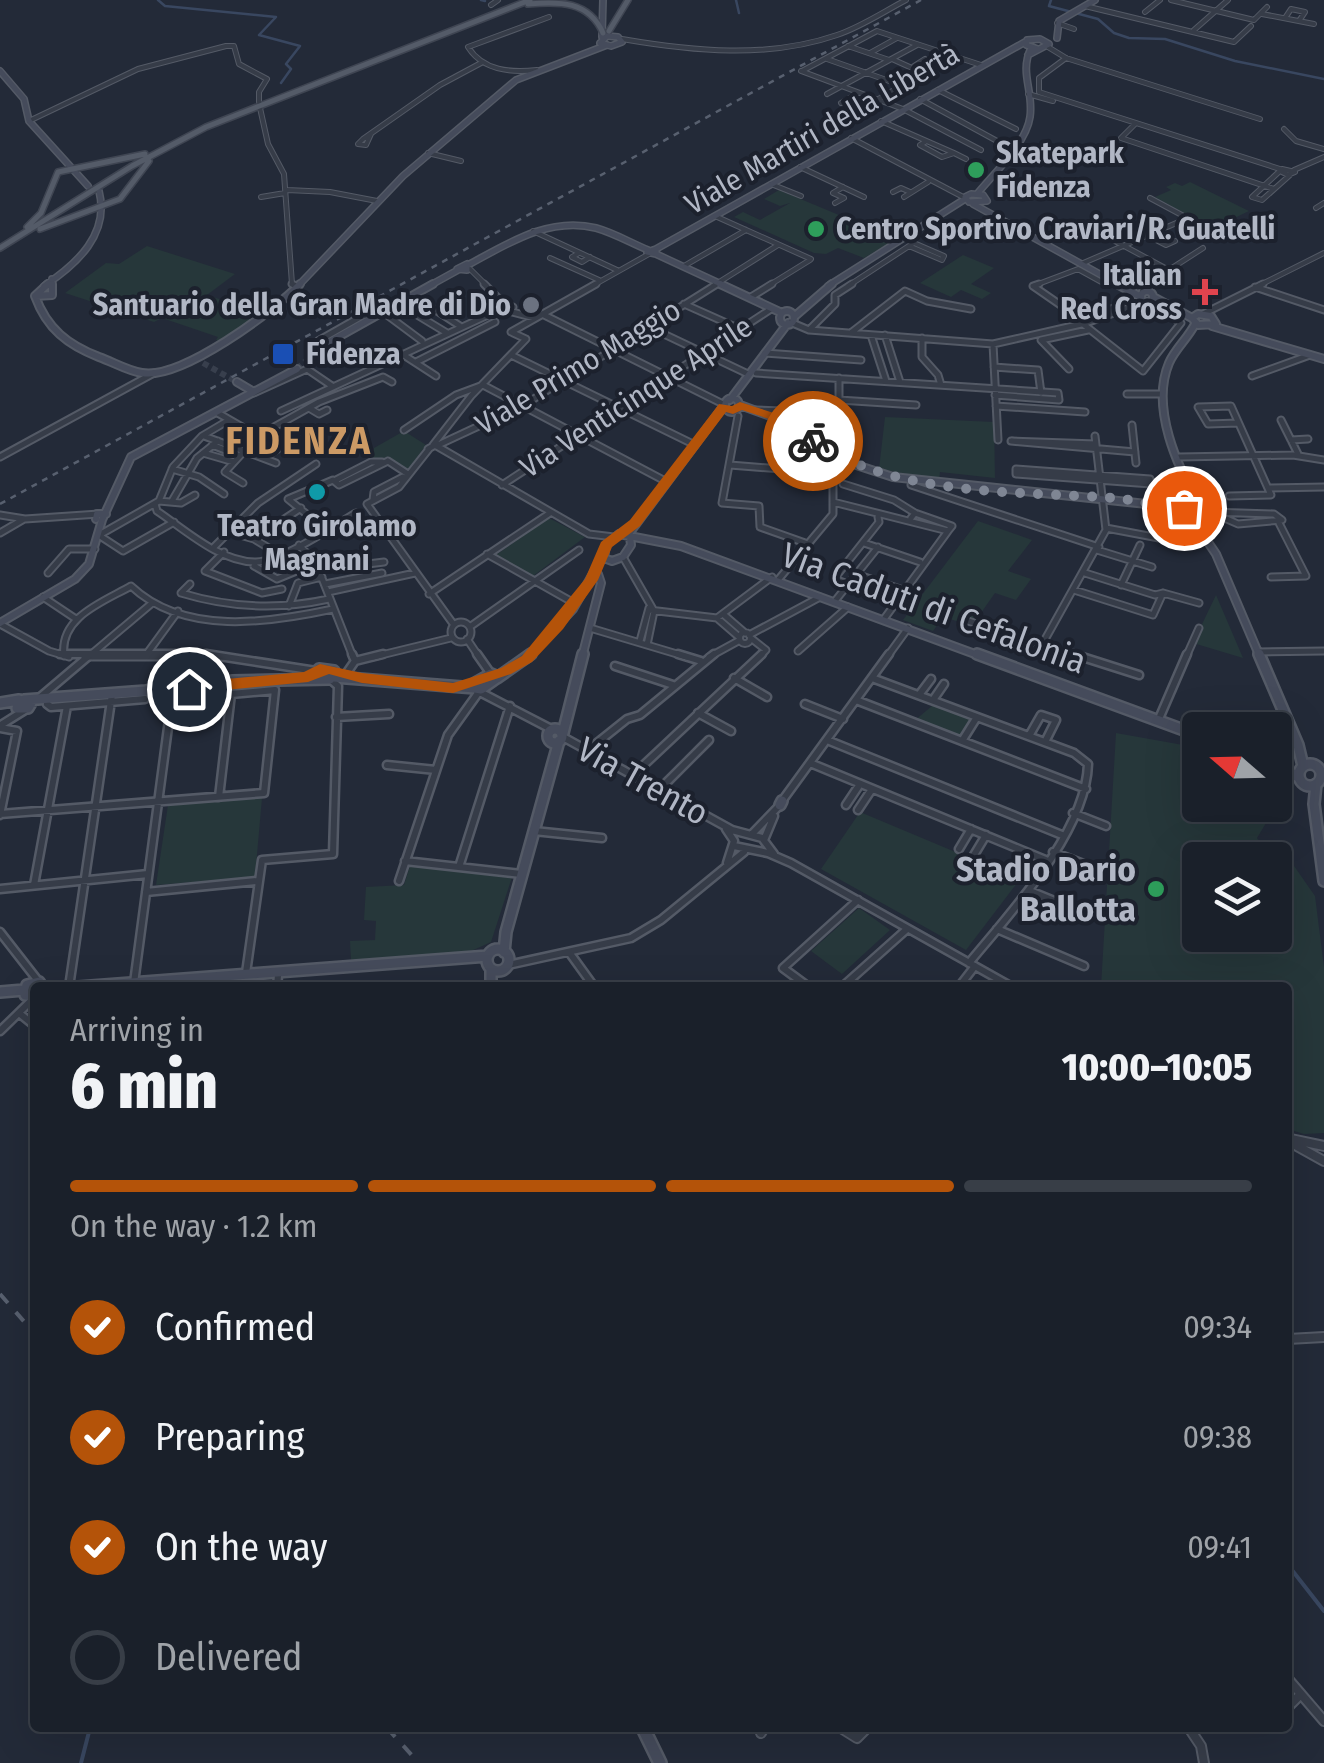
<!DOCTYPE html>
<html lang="en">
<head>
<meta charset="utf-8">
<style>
  body { margin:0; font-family:"Fira Sans Condensed",sans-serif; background:#232832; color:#f1f3f6; height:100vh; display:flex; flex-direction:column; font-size:38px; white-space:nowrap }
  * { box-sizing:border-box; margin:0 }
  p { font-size:32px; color:#9fa3a8 }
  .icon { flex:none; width:55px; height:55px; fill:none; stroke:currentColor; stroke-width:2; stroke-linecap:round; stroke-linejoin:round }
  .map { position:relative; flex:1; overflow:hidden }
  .sheet { position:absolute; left:30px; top:982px; width:1262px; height:750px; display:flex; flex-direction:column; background:#1a202a; border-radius:10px; box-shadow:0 10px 40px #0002,0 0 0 2px #383e47 }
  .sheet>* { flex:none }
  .needle { width:65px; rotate:290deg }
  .buttons { position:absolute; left:1182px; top:712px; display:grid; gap:20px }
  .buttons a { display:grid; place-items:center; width:110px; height:110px; border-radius:10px; background:#1a202a; box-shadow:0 10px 40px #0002,0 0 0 2px #383e47; font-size:50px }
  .pin { position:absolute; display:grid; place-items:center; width:85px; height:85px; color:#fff; margin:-42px; border:5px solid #fff; border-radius:50%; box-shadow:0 2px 10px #0007 }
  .courier { position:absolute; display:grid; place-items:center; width:100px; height:100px; margin:-50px; border:8px solid #b45309; border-radius:50%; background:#fff; color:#222; box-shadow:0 2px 12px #0007 }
  .overview em { font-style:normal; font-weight:800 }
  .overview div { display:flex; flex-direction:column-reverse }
  .overview { display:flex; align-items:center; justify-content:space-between; height:170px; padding:0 40px }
  h1 { font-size:65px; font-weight:800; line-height:75px }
  .bar { display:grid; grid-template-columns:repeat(4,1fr); gap:15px 10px; align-content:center; height:120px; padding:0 40px }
  .bar i { height:12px; border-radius:8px; background:#383e47 }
  .bar .current { background:#b45309 }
  .bar p { grid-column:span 4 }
  ol { padding:0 40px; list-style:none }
  li { display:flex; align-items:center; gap:30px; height:110px }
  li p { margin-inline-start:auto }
  li .icon { padding:10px; border-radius:50%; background:#b45309; color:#fff; stroke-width:4 }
  li:last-child { color:#9fa3a8 }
  li i { width:55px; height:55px; border:5px solid #383e47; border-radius:50% }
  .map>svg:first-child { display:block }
  .green { fill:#26373a; fill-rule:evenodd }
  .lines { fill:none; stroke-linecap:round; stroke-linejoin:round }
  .stream-far1 { stroke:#394760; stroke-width:2.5 }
  .stream { stroke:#394760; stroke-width:4 }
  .secondary-tunnel { stroke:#383f4d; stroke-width:6; stroke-dasharray:6 4; stroke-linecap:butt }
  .street-far3-casing { stroke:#545a66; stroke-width:6 }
  .street-far2-casing { stroke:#545a66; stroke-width:9 }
  .street-far1-casing { stroke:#545a66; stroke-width:11 }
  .street-casing { stroke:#545a66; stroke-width:12 }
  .secondary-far3-casing { stroke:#545a66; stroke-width:8 }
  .secondary-far2-casing { stroke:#545a66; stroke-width:10 }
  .secondary-far1-casing { stroke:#545a66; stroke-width:14 }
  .secondary-casing { stroke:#545a66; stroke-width:16 }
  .primary-casing { stroke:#3f4552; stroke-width:8 }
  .street-far3 { stroke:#363c48; stroke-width:4 }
  .street-far2 { stroke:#363c48; stroke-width:5 }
  .street-far1 { stroke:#363c48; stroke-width:6 }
  .street { stroke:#363c48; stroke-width:8 }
  .secondary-far3 { stroke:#454b5b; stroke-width:5 }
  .secondary-far2 { stroke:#454b5b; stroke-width:6 }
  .secondary-far1 { stroke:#454b5b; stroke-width:9 }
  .secondary { stroke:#454b5b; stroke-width:11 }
  .primary { stroke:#545b68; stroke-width:5 }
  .rail-far1 { stroke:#58606f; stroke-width:2.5; stroke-dasharray:6 6; stroke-linecap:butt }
  .rail { stroke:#58606f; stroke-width:4; stroke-dasharray:12 12; stroke-linecap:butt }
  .route { fill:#b45309 }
  .done { stroke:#7f8694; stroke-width:10; stroke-dasharray:0 18 }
  .leisure-dot { fill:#2e9e5b; stroke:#1c212d; stroke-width:4 }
  .health-dot { fill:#e0444e; stroke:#1c212d; stroke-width:4 }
  .worship-dot { fill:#6b7280; stroke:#1c212d; stroke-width:4 }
  .transit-dot { fill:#1a4fb4; stroke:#1c212d; stroke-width:4 }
  .culture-dot { fill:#0f9aa8; stroke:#1c212d; stroke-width:4 }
  .labels { text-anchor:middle; stroke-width:8; stroke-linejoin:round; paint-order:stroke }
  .far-street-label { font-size:30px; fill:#b1b7c5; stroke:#1c212d }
  .far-poi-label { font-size:30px; font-weight:bold; fill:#b1b7c5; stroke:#1c212d; text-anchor:start }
  .street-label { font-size:35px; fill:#b1b7c5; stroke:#1c212d }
  .poi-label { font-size:35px; font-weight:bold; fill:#b1b7c5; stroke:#1c212d; text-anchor:end }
  .far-district-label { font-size:38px; font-weight:bold; letter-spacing:2.5px; fill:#cc9a65; stroke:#1c212d }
</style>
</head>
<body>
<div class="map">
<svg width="1324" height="1763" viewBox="0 0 1324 1763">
  <rect width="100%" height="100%" fill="#232a38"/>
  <path class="green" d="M1190,182L1249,211L1212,229L1155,197L1171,190L1166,187L1175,183L1182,186Z
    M779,190L882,233L893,241L864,258L838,248L826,254L814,253L734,217L743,212L760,220L790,203L780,206L764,199Z
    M147,246L235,274L207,295L261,313L220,342L216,340L218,337L162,318L154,322L65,293L106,263L119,264Z
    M963,255L994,268L971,284L991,293L982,299L961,290L951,297L920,283Z
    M885,417L994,422L995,478L940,472L939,480L879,469Z
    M404,431L426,445L408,470L388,460L371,459L374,448Z
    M549,518L585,537L533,576L496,555Z
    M978,521L1032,540L1008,571L1031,579L1016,600L995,593L976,620L968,617L963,623L943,617L933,631L903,620Z
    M1216,595L1243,658L1193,643Z
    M932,706H937L972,720L962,735L956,737L914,721Z
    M1116,733L1200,748V805H1264L1266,823L1257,838L1270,854L1292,863L1315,896L1324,967V1133L1304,1134L1288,1129V988L1101,987ZM1200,860H1275V935H1200Z
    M262,798L255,877L156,885L168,805Z
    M860,812L1020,879L966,950L821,869Z
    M410,866L512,877L491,942L469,952L351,960L350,941L375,940L376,921L364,920L366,887L404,885Z
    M859,908L890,930L842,974L811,951Z"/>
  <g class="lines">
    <path class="stream-far1" d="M158,0L165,6L276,17L259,35L300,46L286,64L291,69L281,83
      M481,0L485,1
      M736,0L739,13
      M1051,0L1049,6L1098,19L1114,33L1129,38L1165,39L1235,61L1324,79"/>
    <path class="stream" d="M33,1412L35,1485
      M1288,1412V1462
      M1288,1565L1324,1611
      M81,1763L90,1728"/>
    <path class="secondary-tunnel" d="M203,363L237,382
      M297,369L322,346"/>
    <g class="street-far3-casing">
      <path id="street-far3" d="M1171,0L1254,20L1267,7
        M491,5L498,0
        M1085,6L1234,42L1251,26
        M1145,12L1160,0
        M1262,14L1314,24
        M1285,18L1291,9L1305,12L1299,21
        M1057,23L1074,29
        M1194,30L1228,0
        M622,39C692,51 768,59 837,35C861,27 883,12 906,0
        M848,46L889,60
        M1048,47L1066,58L1260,119
        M870,53L897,38
        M1066,58L1039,78V92L1280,169
        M827,59L892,82
        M914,66L925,59
        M537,70C511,73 483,71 468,47L549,17
        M801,71L903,109L981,150
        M802,71L877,31L981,65
        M938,90L1016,129
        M827,94L917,45
        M1028,94L1053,101
        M920,99L997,141
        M841,103L858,93
        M260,108L268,144L284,174L292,284L296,286
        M856,112L923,73L892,59
        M29,121L138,69L226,46H234L239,64L267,79L259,92V102
        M881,121L954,153L942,157L920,145L925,142
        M1135,124L1121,138L1274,189
        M1284,129L1296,141L1324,149
        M371,134L366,145L358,144L363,139L440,85L481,63
        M851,138L965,198
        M428,153L461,161
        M954,153L966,159
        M800,167L864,197
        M1294,170L1324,157
        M1280,171L1288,175L1295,172L1282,169L1252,197L1262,200L1290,175
        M771,184L801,196
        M287,190L330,192L377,201
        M893,192L901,188L910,192
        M261,197L285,193
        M904,197L928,182
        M1150,198L1206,228
        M835,203L844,198L833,193L843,187
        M1316,208L1324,203
        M715,216L811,259
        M1125,224L1166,245L1175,241
        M533,231L617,270
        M1102,234L1165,268
        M914,243L944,256L942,260L909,246Z
        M579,253L572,257L582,262L590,257
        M550,258L599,280
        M1081,264L1188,218
        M684,266L746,230
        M470,269L487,286
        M592,286L649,254
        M713,286L778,245
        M768,286L810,260
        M848,286L909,246
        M1033,286L1078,269L1107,285
        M1144,286L1203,248
        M1258,286L1324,253"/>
    </g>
    <g class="street-far2-casing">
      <path id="street-far2" d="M292,284L298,287
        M484,284L502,302L513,307
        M1039,284L1033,286L1085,322
        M1255,287L1324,310
        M1142,293L1145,284
        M414,296L460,326
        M751,297L772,284
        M399,304L447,333
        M684,304L740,329
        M383,312L422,341
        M542,314L723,404
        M1203,314L1263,284
        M1082,319L1122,305
        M790,322L809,330L993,344L1086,323L1147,301
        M1083,324L1143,371L1181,323L1165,312
        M649,327L748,374
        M810,329L835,304V295L852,284
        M511,332L596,284
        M852,332L905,291L927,301L971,309
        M871,335L886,381
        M885,335L900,382
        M922,338V357L938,375L941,385
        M320,340L316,347L319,349L332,343
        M318,341L362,316L384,311
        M993,344L998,440
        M765,353L861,360
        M402,354L436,376
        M511,355L695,445
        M416,362L495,322
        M994,367L1038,370L1041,393
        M1069,369L1041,340L1088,330
        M756,373L1058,393L1059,400L995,395
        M1252,376L1310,355
        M839,378V400
        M254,393L307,369L332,386
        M1127,394H1161
        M996,406L1085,412
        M309,408L319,414L327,410
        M755,410L839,413V400L916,405
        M281,411L501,309L535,318
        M216,412L258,436
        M738,416L722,503L759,506L760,527L808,544
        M1281,420L1298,454
        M1132,425L1136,463
        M404,430L456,395L483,385L667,482
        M204,436L276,463
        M1291,440L1308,439
        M1096,444L1011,441L1135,452
        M212,445L238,455
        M433,445L471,396L526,339L513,333
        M436,446L524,405L717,284
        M428,449L435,445L589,534L614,537
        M429,449L399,487L367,504L454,625
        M203,453L234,462
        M0,457L154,373
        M265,457L286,444
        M1179,457L1293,455L1324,460
        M388,461L408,474
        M730,465L833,473
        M172,469L199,477L224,494
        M1016,469L1150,479L1151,484L1016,474Z
        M334,481L371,462H382
        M243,483L225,472L258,436L319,402L383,377L392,382
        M843,484L894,500L915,513L911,518
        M502,485L771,309
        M911,485L1099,547
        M1268,488L1324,487
        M1229,496L1271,495L1231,406L1198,407L1208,424L1238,423
        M373,500L374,492L403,477
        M159,501L181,503L195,495
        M172,501L197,458L218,441
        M833,502L948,531
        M155,504L157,511C184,529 221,563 256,562C283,561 332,527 356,513
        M1209,512L1274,514L1282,520L1238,524L1222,517L1211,521
        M915,513L952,526L948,531
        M0,515L25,519L99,514
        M1106,528L1180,542
        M326,530L288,499L333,480L339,485L388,461
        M229,532L254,539L277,553
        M0,533L24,519
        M101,534L159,501L173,467L202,436L229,420
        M100,536L123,551L174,522
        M254,539L301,508
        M864,543L920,562
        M299,545L316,563L353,657
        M214,547L258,503L316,464
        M1097,550L1152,567
        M224,552L205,571L262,593
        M487,554L574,603
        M623,557L654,611L647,645
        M256,562L254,566L277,579L316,563
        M319,570L384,562
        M48,573L69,549H95
        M1085,573L1155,595L1163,593L1199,603
        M856,574L900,589
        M1271,577L1306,576L1279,523
        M778,580L833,514V473L844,461
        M190,584L181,593C230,608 279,610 329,599
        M325,584L382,573
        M848,584L834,579L879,522L878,517
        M1121,585L1140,545
        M1074,590L1153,615L1163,593
        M328,592L415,573
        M262,593L282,589
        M429,594L550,513
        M43,597L76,619
        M835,601L878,547
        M289,606L298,583L322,577
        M649,610L717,618L772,577
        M723,614L745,633
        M717,618L739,637
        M884,619L948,531
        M965,620L1081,657
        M451 632a10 10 0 1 1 20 0a10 10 0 1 1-20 0Z
        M0,624L49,651L69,657
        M471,626L579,550
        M590,628L687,657
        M739.5 638a5.5 5.5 0 1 1 11 0a5.5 5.5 0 1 1-11 0Z
        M749,635L820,597
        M467,639L479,657
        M752,639L766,650L759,657
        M640,641L649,608
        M1043,643L1106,530L1095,436
        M798,651L848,607
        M1258,652L1324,651
        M146,655L178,611
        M64,656C59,617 103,602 131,586C184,636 268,623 333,609
        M84,657H223
        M88,657L151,604
        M373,657L451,638
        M709,657L740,640
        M887,657L908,628
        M1186,657L1199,628"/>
    </g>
    <g class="street-far1-casing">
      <path id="street-far1" d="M60,654H196
        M206,654L316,671
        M352,654L355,661
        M477,654L491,674
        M678,654L701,661
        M1073,654L1139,675
        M355,661L383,654
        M615,666L673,685
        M346,674L355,661
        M734,678L767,697
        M872,678L1074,753L1088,764C1086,832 1011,912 969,963
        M476,690L553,730
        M919,695L931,679
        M38,699L91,654
        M856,700L1086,789
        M933,700L944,684
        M47,704L51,707L145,699
        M805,704L843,719
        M698,713L731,731
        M336,717L389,714
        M1158,721L1187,654
        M1,725L25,710
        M0,728L17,731L0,815
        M1029,736L1041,715L1056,720L1045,742
        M563,737L732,830L762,838L774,854
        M827,740L1062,835
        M962,741L977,717
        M587,751L627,719L640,715L714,654
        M810,763L1048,861
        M387,765L436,770
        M631,777L762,654
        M658,791L709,740
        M219,797L231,694
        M782,801L889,654
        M846,805L860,784
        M858,810L872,789
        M1073,813L1106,826
        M0,814L264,793L275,690L231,694L204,690
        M726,829L734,841L727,863
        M534,831L602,838
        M752,834L780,805
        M764,840L774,816
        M734,846L768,853L791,863L1014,988
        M959,849L971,829
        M1053,852L1094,868
        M974,855L986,835
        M405,861L521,874
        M459,867L510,706
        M399,881L448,735L481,689
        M34,885L67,706
        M0,889L148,874
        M1030,891L1091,916
        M146,892L257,881
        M997,929L1084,966
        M0,932L39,982
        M569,952L595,988
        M508,965L631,938L661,920L744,852
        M246,973L262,860L333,854L338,686L330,679
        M134,983L171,705L176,695
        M69,987L112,694
        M277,988L278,975
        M810,988L783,968L858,900
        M841,988L907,929
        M958,988L975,966
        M19,1013L35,1026
        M0,1031L35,997"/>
    </g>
    <g class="street-casing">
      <path id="street" d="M1291,1139L1324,1146
        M1288,1141L1324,1161
        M1288,1339L1324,1337
        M1288,1679L1324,1721
        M1288,1707L1301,1694
        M841,1728L857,1738L867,1728
        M1189,1728L1201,1746L1204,1763
        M761,1733L764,1728"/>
    </g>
    <g class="secondary-far3-casing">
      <path id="secondary-far3" d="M607,36L618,37L622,42L611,46L600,43Z
        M602,37L603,0
        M1057,38L1059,21L1095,0
        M1028,55L1049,44L1040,39L1027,40L1026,45L1038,49
        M0,71L24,99L29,121L88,186
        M971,194L983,195L987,201L969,202L965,197Z
        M977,194C994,173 1026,144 1030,117C1034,91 1019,73 1031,48
        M973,204L1121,286
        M656,249V254L647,252Z
        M656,249L1025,42
        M656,254L725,286
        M467,264V270L457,269Z
        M468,265C507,244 549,216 596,228C614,233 631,243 648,250
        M52,279V286
        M44,286C77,264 110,234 99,191
        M298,286L403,176L516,80L607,45
        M429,286L458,270
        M828,286L965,199"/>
    </g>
    <g class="secondary-far2-casing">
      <path id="secondary-far2" d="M720,284L782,313
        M1117,284L1139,296
        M1141 297a6 6 0 1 1 12 0a6 6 0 1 1-12 0Z
        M35,296C47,329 68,345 99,357C113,362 128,371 142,373C181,380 274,311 300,284
        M35,296L48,284
        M35,296L52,295V284
        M1155,298L1192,318
        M780 318a7 7 0 1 1 14 0a7 7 0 1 1-14 0Z
        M1198,314L1211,316L1216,324L1198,325L1192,318Z
        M795,316L832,284
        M1195,324C1188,338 1175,349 1169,363C1150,408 1178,467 1199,506
        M1212,326L1324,359
        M322,346L433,284
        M237,382L254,392
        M725 405a7 7 0 1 1 14 0a7 7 0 1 1-14 0Z
        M730,400L788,323
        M740,405L781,420L844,461L893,477L1184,508
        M1192,506L1207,509L1211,521L1198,524L1187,520L1183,510Z
        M96,519L97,514H106
        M1195,523L1216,554L1260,657
        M628,535L723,407
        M630,537L631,545L623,557L612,561L604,558L606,545L619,534L681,546L983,657
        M0,623L75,579L89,564L102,520L131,457L297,369
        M528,657L573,609L603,556
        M582,657L601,583L598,574"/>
    </g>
    <g class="secondary-far1-casing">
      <path id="secondary-far1" d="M977,654L1200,736
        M1259,654L1298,745L1303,766
        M491,674L498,677L481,689L475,688V683Z
        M334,677L475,688
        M497,678L531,654
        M164 690a8 8 0 1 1 16 0a8 8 0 1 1-16 0Z
        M178,694L232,681L330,679L334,671L319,669L313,677
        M28,700L31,703L28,708H17L24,700L146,691L166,686
        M0,703L19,700
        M548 736a7 7 0 1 1 14 0a7 7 0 1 1-14 0Z
        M563,733L583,654
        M1275,763L1298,777
        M1299 775a11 11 0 1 1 22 0a11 11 0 1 1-22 0Z
        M1316,784L1314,804L1324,881
        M780,805L782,801
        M487 960a11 11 0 1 1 22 0a11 11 0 1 1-22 0Z
        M504,952L506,932L559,741
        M491,969V988
        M65,988L488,956
        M0,992L24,990
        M35,996L25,995L27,985L39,982L43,988"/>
    </g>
    <g class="secondary-casing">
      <path id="secondary" d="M643,1728L660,1763"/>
    </g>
    <g class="primary-casing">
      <path id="primary" d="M528,4C559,1 589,1 603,33
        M609,31L628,0
        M27,227L41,213L58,172L145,154
        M40,229L120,199L149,161
        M0,248L132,166L206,127L530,0"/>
    </g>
    <use href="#street-far3" class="street-far3"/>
    <use href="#street-far2" class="street-far2"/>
    <use href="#street-far1" class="street-far1"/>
    <use href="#street" class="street"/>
    <use href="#secondary-far3" class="secondary-far3"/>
    <use href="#secondary-far2" class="secondary-far2"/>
    <use href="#secondary-far1" class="secondary-far1"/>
    <use href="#secondary" class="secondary"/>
    <use href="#primary" class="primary"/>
    <path class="rail-far1" d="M0,504L921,0"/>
    <path class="rail" d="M0,1294L35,1334
      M387,1728L419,1763"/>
  </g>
  <path class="route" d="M740,402L780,415L819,441L808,444L772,420L742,410L733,414L726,412L640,526L612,547L598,580L563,629L532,662L511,674L453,693L362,683L329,674L308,682L194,693L178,699L171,694L175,681L194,682L304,672L320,664L362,673L453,683L501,668L522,656L585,579L601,542L630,520L719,404L732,406Z"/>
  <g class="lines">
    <path class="done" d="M813,441C896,497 1017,491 1115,498C1138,500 1161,508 1184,508"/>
  </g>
  <g class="leisure-dot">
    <circle cx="976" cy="170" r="10"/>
    <circle cx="816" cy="229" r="10"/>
    <circle cx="1156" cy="889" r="10"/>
  </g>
  <path class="health-dot" d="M1200 277h10v10h10v10h-10v10h-10v-10h-10v-10h10z"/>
  <circle class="worship-dot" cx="531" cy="305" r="10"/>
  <rect class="transit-dot" x="271" y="342" width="24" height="24" rx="5"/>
  <circle class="culture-dot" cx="317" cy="492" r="10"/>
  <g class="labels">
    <g class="far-street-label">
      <text transform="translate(822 129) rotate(-30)" y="10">Viale Martiri della Libertà</text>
      <text transform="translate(578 367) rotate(-31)" y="10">Viale Primo Maggio</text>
      <text transform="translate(636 397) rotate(-33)" y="10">Via Venticinque Aprile</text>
    </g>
    <g class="far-poi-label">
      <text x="996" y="163">Skatepark<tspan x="996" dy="34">Fidenza</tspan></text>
      <text x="836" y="239">Centro Sportivo Craviari/R. Guatelli</text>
      <text x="1182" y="285" text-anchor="end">Italian<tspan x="1182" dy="34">Red Cross</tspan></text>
      <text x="511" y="315" text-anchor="end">Santuario della Gran Madre di Dio</text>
      <text x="306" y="364">Fidenza</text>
      <text x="317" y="536" text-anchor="middle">Teatro Girolamo<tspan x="317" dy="34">Magnani</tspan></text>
    </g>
    <g class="street-label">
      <text transform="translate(934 608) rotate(20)" y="12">Via Caduti di Cefalonia</text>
      <text transform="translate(643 781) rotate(29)" y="12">Via Trento</text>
    </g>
    <g class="poi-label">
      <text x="1136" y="881">Stadio Dario<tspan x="1136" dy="40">Ballotta</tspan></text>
    </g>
    <g class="far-district-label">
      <text x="299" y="454">FIDENZA</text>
    </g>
  </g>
</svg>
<div class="buttons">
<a><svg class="needle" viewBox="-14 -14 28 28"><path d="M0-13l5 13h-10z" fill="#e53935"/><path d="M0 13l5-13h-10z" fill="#9fa3a8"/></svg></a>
<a><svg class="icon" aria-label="layers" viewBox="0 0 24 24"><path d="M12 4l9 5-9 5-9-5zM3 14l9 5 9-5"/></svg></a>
</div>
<div class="pin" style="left:1184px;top:508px;background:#ea580c"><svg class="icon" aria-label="bag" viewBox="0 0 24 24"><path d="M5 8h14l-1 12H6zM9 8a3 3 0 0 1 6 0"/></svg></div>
<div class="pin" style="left:189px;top:689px;background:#1f2937"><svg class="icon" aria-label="home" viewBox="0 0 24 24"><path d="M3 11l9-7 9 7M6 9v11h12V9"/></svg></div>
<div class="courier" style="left:813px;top:441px"><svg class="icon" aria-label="bike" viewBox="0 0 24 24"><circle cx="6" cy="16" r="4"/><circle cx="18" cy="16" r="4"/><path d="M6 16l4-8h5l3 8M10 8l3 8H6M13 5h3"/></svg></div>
<section class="sheet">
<div class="overview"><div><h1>6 min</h1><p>Arriving in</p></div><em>10:00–10:05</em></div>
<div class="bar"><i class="current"></i><i class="current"></i><i class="current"></i><i></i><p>On the way · 1.2 km</p></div>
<ol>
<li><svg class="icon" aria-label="check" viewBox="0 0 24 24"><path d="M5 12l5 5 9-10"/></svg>Confirmed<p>09:34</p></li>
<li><svg class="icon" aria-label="check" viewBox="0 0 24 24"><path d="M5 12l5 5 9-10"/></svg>Preparing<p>09:38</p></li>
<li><svg class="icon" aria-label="check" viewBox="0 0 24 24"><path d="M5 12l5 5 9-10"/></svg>On the way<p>09:41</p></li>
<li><i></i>Delivered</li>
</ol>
</section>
</div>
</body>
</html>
